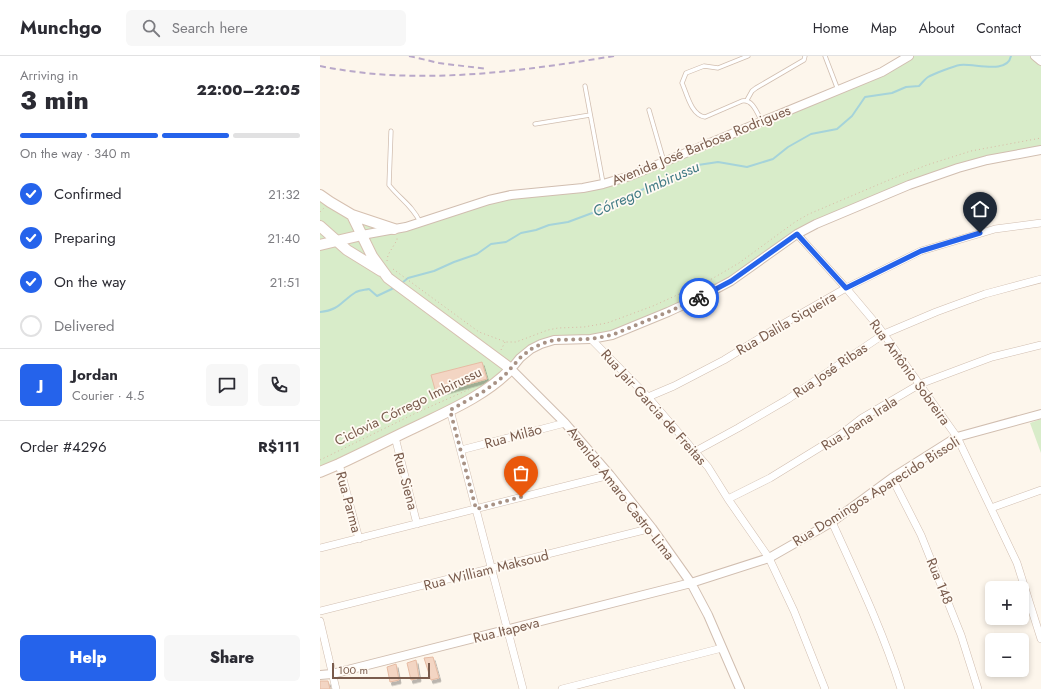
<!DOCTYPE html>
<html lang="en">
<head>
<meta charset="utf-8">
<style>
  body { margin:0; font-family:Jost,sans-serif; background:#f7f7f7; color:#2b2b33; height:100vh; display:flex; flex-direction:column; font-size:15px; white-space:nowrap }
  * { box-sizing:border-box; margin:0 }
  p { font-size:13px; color:#7c7c81 }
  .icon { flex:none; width:22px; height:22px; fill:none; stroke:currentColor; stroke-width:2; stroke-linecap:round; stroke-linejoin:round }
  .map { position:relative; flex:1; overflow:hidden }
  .details { display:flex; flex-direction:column; background:#fff; width:320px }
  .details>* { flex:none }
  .controls { position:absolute; left:665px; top:525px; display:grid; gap:8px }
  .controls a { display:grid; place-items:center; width:44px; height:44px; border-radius:6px; background:#fff; box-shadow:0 2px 6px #0003; font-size:20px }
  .scale { position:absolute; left:12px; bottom:10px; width:98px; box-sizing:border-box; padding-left:4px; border:2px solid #7a5c4d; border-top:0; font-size:11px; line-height:14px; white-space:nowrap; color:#7a5c4d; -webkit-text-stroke:3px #fffaf3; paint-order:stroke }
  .pin { position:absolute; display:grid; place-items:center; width:34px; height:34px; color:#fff; margin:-41px -17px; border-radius:50% 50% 50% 0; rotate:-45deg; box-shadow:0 0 4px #0007 }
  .pin .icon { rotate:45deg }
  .courier { position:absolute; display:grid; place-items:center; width:40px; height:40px; margin:-20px; border:3px solid #2563eb; border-radius:50%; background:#fff; color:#222; box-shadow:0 1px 5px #0007 }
  .summary em { font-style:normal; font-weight:800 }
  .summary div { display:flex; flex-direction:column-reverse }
  .summary { display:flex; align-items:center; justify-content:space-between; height:68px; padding:0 20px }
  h1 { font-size:26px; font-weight:800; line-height:30px }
  .bar { display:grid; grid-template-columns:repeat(4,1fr); gap:6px 4px; align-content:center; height:48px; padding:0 20px }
  .bar i { height:5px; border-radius:3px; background:#e1e1e2 }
  .bar .selected { background:#2563eb }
  .bar p { grid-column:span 4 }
  .line { display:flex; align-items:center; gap:10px; padding:0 20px; border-top:1px solid #e1e1e2 }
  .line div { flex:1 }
  .round { display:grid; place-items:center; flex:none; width:42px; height:42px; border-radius:6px; background:#f7f7f7 }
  ol { padding:0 20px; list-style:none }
  li { display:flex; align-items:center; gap:12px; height:44px }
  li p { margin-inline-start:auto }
  li .icon { padding:4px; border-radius:50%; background:#2563eb; color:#fff; stroke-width:4 }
  li:last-child { color:#7c7c81 }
  li i { width:22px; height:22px; border:2px solid #e1e1e2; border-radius:50% }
  .button { display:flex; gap:8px; margin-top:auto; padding:8px 20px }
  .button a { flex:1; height:46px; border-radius:6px; background:#2563eb; color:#fff; font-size:16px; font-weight:800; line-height:46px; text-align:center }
  .button a+a { background:#f7f7f7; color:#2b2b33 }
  header { display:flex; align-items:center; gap:24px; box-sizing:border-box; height:56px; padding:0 20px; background:#fff; border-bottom:1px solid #e1e1e2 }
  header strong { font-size:19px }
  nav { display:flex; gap:22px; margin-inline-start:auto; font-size:14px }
  .search { width:280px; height:36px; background:#f7f7f7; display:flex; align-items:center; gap:10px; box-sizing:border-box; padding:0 14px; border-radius:6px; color:#7c7c81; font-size:15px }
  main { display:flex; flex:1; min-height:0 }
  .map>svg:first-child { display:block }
  .green { fill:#d8ecc9 }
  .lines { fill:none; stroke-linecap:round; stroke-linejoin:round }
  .stream { stroke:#a5d3da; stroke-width:2 }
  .building { fill:#f3d5c3; stroke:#e6bba3; filter:url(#shadow) }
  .service-casing { stroke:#d1beb0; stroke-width:5 }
  .minor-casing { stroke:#d1beb0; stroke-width:8 }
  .tertiary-casing { stroke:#d1beb0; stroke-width:10 }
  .secondary-casing { stroke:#d6c0b0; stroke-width:12 }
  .path { stroke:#d9b8a5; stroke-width:1; stroke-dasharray:1 3; stroke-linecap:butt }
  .service { stroke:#fff; stroke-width:3.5 }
  .minor { stroke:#fff; stroke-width:7 }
  .tertiary { stroke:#fff; stroke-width:8 }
  .secondary { stroke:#fff; stroke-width:10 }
  .rail { stroke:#b9a8c9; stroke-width:2; stroke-dasharray:6 4; stroke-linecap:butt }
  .done { stroke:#a89285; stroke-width:4; stroke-dasharray:0 7.2 }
  .route { stroke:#2563eb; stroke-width:5 }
  .labels { text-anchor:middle; stroke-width:3.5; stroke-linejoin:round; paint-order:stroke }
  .street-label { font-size:14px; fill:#7a5c4d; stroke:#fffaf3 }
  .water-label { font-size:15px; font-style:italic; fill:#437c86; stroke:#fffaf3 }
</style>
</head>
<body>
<header>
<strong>Munchgo</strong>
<div class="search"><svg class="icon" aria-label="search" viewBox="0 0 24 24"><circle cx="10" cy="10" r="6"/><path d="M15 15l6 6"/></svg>Search here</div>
<nav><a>Home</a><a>Map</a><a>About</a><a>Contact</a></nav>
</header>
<main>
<section class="details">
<div class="summary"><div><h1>3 min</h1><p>Arriving in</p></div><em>22:00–22:05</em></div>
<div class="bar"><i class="selected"></i><i class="selected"></i><i class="selected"></i><i></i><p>On the way · 340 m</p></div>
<ol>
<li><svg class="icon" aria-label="check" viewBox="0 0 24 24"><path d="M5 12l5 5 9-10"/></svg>Confirmed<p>21:32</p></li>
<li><svg class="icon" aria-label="check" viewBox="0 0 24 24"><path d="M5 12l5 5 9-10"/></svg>Preparing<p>21:40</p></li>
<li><svg class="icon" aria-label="check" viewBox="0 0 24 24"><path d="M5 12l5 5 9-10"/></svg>On the way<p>21:51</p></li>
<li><i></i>Delivered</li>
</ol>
<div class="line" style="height:72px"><b class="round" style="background:#2563eb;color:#fff">J</b><div><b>Jordan</b><p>Courier · 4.5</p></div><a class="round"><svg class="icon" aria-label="chat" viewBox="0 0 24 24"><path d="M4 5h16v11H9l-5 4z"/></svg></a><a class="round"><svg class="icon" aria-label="phone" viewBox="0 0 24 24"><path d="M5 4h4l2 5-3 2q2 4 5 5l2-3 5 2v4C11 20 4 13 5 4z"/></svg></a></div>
<div class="line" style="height:52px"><div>Order #4296</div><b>R$111</b></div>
<div class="button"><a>Help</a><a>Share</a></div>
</section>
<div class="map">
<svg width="721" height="633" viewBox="0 0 721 633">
  <defs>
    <filter id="shadow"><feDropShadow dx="2" dy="3.5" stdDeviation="0" flood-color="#0004"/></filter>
  </defs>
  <rect width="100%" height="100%" fill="#fdf6ec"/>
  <path class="green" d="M589,0H712L721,7V93L670,102L499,165L414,223L295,276L225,285L193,309L16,184L0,187V145L24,159L77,171L153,147L287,126L565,13Z
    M12,188L25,199L62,220L189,314L165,333L0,415V192Z
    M721,363V397L710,367Z"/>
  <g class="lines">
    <path class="stream" d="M82,227L88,222L114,215L134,206L157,198L171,188L186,186L201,177L216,174L229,169L248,166L283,153L342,124L378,109L398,106L427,111L453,103L468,91L491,78L517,73L532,60L545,41L572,37L586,31L599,30C602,27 605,23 608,21C613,18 634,10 640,9C654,7 687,19 691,0
      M0,256C20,254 21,245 36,236C40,234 45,234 49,233L57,240L76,231"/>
  </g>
  <path class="building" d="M162,306L167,323L116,337L111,319Z
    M113,601L119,622L111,624L104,602Z
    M96,604L99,622L91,624L87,607Z
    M76,608L79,624L70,626L67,611Z
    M0,625H8L10,633H0Z"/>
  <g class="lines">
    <g class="service-casing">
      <path id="service" d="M428,0L398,12L384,10L366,17L362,27C367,38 371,59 385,61L422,45C433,43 437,57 442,66
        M505,0L518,34
        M265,30L283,127
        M427,44L432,35L436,32L484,4L485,0
        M329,54L344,106
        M215,68L270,59
        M71,75L69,129C80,143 92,149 100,166"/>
    </g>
    <g class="minor-casing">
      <path id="minor" d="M477,178L526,232L558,270L637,381L697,507L721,583
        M271,283L328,341L388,411L408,443L449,502L474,555L505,633
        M328,341L354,330L404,304L463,268L526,232L601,195L675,173L721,167
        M130,354L203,633
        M75,381L97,468
        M141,394L245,367
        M374,396L418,372L468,343L564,278L616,256L665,238L721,223
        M19,408L39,483
        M572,422L601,479L641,579L658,633
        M408,443L450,422L520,379L542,362L600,328L672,301L721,289
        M671,452L721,434
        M512,466C537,521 563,575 581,633
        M0,492L290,419
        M0,555L332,472
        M0,565L16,633
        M242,633L402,592"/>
    </g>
    <g class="tertiary-casing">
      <path id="tertiary" d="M715,0L721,5
        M42,179L86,171L169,144L191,139L263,132L283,128L310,120L562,16L589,0
        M0,619L12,618L371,527L449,502L512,466L572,422L637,381L721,358
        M420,633L388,559L371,527L332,472L290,419L245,367L191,313L200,302L211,293L221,288L234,284L271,283L292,279L348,256L383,240L411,225L477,178L496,168L589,129L638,112L667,104L721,94"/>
    </g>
    <g class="secondary-casing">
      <path id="secondary" d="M0,139L10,146L32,159L52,200L68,222L191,313C167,338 133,353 102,368C74,381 47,395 19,408L0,416
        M32,159L74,173
        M0,170L27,194L61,215
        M0,189L42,179"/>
    </g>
    <path class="path" d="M0,156L4,152
      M67,205L68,199L77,184V181
      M73,213L159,276L186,286H196L228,274L238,272L264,271L287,267L333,250L388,225L402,217L419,207L475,166L489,158L569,124L607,109L651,95L721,82
      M181,294L185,286
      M0,404L98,356L150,333"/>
    <use href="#service" class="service"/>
    <use href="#minor" class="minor"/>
    <use href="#tertiary" class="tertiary"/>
    <use href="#secondary" class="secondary"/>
    <path class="rail" d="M89,0L119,7L167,13
      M0,10C97,30 197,16 294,0"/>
  </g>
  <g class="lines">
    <path class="done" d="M201,441L156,453L130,354L166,334L184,320L200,302L211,293L221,288L234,284L271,283L292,279L348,256L379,242"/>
    <path class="route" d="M379,242L411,225L477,178L526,232L601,195L660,177"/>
  </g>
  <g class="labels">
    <g class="street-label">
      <text transform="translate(381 89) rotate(-22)" y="5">Avenida José Barbosa Rodrigues</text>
      <text transform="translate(466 267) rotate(-30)" y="5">Rua Dalila Siqueira</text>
      <text transform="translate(510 314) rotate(-34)" y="5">Rua José Ribas</text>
      <text transform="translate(590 316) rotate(54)" y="5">Rua Antônio Sobreira</text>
      <text transform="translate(88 350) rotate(-26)" y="5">Ciclovia Córrego Imbirussu</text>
      <text transform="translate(334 351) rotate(48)" y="5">Rua Jair Garcia de Freitas</text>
      <text transform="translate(539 367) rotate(-33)" y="5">Rua Joana Irala</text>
      <text transform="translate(193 380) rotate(-15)" y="5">Rua Milão</text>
      <text transform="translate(86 425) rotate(75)" y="5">Rua Siena</text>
      <text transform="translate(556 435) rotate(-32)" y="5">Rua Domingos Aparecido Bissoli</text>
      <text transform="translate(301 437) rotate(52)" y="5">Avenida Amaro Castro Lima</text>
      <text transform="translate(29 446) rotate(75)" y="5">Rua Parma</text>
      <text transform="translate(166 514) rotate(-14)" y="5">Rua William Maksoud</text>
      <text transform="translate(620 525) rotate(68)" y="5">Rua 148</text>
      <text transform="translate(186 574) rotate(-14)" y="5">Rua Itapeva</text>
    </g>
    <g class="water-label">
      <text transform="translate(326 133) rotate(-24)" y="5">Córrego Imbirussu</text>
    </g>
  </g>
</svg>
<div class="controls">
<a>+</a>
<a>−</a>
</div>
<div class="scale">100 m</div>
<div class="pin" style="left:201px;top:441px;background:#ea580c"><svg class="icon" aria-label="bag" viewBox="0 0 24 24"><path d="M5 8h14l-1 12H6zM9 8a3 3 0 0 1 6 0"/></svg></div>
<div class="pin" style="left:660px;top:177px;background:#1f2937"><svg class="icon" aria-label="home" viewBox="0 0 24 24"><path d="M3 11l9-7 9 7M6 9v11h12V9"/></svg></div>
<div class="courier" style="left:379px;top:242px"><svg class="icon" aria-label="bike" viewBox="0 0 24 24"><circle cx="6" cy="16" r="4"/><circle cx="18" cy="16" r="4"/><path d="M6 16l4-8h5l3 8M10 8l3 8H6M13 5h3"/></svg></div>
</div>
</main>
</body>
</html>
